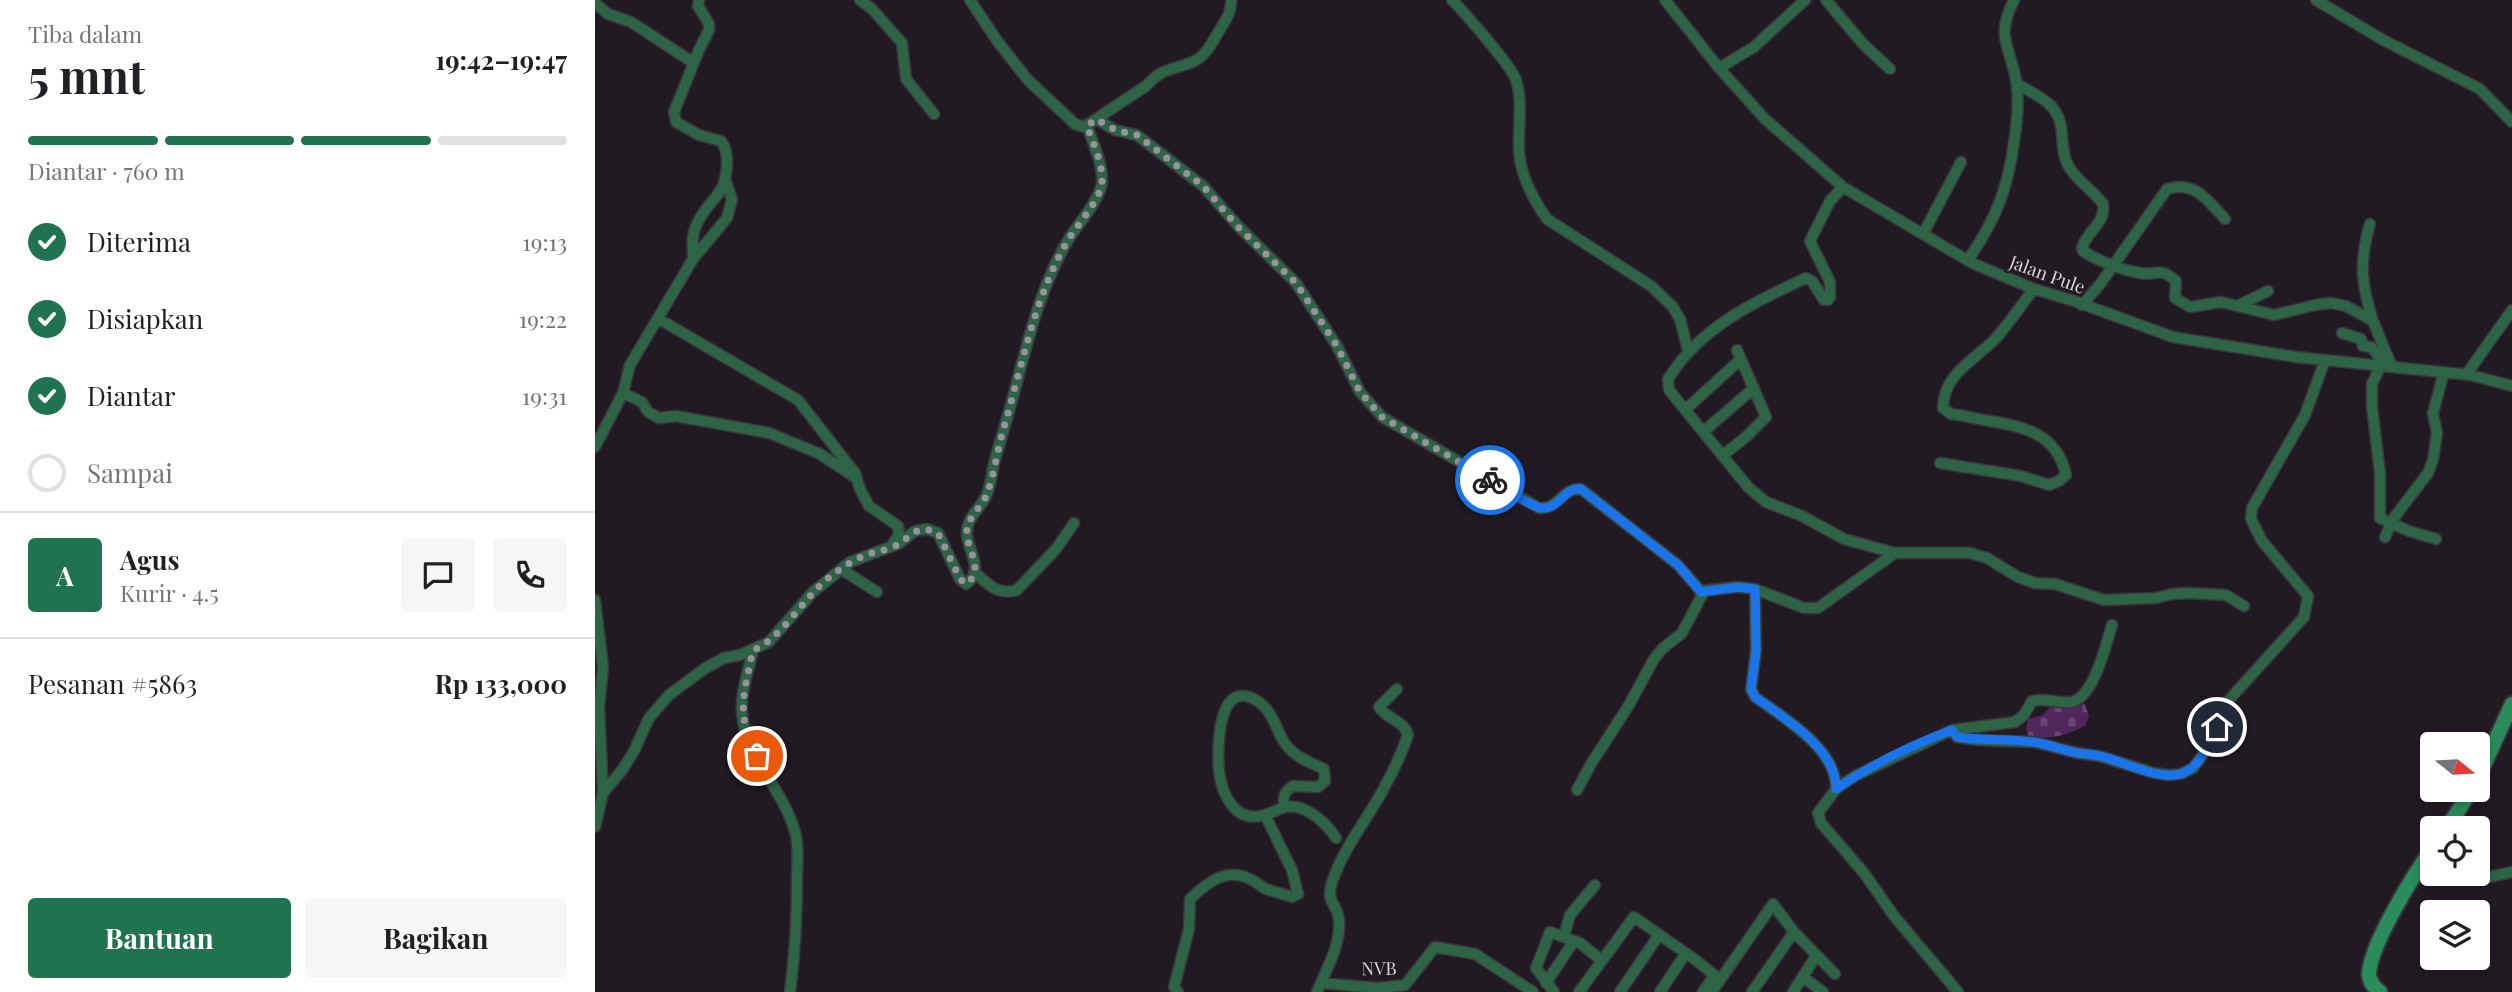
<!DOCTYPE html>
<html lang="id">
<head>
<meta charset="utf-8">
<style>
  body { margin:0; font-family:"Playfair Display",serif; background:#f6f6f6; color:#202124; height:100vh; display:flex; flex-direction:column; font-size:26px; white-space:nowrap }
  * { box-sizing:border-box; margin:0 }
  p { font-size:23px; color:#757577 }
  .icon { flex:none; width:38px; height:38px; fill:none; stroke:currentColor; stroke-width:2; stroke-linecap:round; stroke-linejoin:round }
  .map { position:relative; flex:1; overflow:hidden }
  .panel { display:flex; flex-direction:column; background:#fff; width:595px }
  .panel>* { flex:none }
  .needle { width:46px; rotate:108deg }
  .buttons { position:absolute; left:1825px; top:732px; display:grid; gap:14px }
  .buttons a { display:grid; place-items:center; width:70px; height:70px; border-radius:7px; background:#fff; box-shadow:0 4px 10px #0003; font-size:35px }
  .pin { position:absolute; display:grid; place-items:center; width:60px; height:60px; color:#fff; margin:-30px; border:4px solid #fff; border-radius:50%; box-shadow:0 2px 7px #0007 }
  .courier { position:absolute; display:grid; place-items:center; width:70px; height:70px; margin:-35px; border:5px solid #1a73e8; border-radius:50%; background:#fff; color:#222; box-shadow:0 2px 9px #0007 }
  .overview em { font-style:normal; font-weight:700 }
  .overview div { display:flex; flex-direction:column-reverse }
  .overview { display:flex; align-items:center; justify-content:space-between; height:119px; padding:0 28px }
  h1 { font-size:46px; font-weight:700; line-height:52px }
  .bar { display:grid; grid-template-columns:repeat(4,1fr); gap:10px 7px; align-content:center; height:84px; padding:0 28px }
  .bar i { height:9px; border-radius:5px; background:#e0e0e0 }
  .bar .selected { background:#207351 }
  .bar p { grid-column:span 4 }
  .line { display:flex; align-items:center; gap:18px; padding:0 28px; border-top:2px solid #e0e0e0 }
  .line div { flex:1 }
  .round { display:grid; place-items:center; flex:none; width:74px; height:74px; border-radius:7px; background:#f6f6f6 }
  ol { padding:0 28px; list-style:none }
  li { display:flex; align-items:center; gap:21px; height:77px }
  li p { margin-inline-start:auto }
  li .icon { padding:7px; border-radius:50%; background:#207351; color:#fff; stroke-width:4 }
  li:last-child { color:#757577 }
  li i { width:38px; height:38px; border:4px solid #e0e0e0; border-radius:50% }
  .cta { display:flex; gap:14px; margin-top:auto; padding:14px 28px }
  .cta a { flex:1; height:80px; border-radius:7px; background:#207351; color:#fff; font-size:28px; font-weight:700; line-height:80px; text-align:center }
  .cta a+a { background:#f6f6f6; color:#202124 }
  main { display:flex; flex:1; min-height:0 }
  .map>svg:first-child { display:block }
  .cemetery { fill:url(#cemetery-stones) }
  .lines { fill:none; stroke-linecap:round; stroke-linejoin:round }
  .minor-casing { stroke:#3b343d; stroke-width:13 }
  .secondary-casing { stroke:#3b343d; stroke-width:18 }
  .minor { stroke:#2c6445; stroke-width:10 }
  .secondary { stroke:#298c5a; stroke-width:14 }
  .done { stroke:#98939a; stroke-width:7; stroke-dasharray:0 12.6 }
  .route { stroke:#1a73e8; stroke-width:9 }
  .labels { text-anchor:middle; stroke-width:5; stroke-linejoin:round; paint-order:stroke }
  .street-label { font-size:18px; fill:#d8d4da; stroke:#211a23 }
</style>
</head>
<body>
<main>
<section class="panel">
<div class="overview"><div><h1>5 mnt</h1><p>Tiba dalam</p></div><em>19:42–19:47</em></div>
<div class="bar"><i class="selected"></i><i class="selected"></i><i class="selected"></i><i></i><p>Diantar · 760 m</p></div>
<ol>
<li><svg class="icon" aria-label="check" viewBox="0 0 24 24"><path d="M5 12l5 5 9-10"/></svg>Diterima<p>19:13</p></li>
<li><svg class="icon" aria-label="check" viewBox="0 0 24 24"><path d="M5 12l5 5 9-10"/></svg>Disiapkan<p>19:22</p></li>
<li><svg class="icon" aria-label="check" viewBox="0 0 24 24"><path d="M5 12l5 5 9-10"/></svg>Diantar<p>19:31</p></li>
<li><i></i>Sampai</li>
</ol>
<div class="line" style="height:126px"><b class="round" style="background:#207351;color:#fff">A</b><div><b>Agus</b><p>Kurir · 4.5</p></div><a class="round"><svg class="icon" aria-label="chat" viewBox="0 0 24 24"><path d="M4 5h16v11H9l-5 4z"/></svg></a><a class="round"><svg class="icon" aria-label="phone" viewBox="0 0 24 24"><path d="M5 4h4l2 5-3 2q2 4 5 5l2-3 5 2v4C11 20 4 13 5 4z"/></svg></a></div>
<div class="line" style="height:91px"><div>Pesanan #5863</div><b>Rp 133,000</b></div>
<div class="cta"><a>Bantuan</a><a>Bagikan</a></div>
</section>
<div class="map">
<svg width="1917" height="992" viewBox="0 0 1917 992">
  <defs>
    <pattern id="cemetery-stones" width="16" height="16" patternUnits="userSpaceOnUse" patternTransform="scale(1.75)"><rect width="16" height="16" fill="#50265c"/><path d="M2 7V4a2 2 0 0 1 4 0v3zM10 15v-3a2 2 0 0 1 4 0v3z" fill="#684573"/></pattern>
  </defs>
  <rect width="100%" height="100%" fill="#211a23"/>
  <path class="cemetery" d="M1466,700L1489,703L1494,715L1491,725C1475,735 1452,740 1434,737L1431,729L1433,719L1448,715L1455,707Z"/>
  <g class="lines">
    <g class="minor-casing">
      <path id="minor" d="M265,0L277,9L307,43L311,79L339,114
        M375,0L403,42L433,80L480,124L489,127L551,86C566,69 576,70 595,63C610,58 617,43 624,31C630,21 637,12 636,0
        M857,0C869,12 918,68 921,80C928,102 923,127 924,150C925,175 938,199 952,219L1056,286L1077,306L1085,319L1093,351
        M1070,0L1124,68L1170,119L1248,187L1377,263L1439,289L1479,301L1578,337L1701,357L1875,375L1917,386
        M1231,0L1268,44L1295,69
        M1721,0L1788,40L1885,89L1917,122
        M0,3L13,14L36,22L99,63
        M1124,68L1159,47L1210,0
        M1422,84C1446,98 1466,104 1467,135C1468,146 1468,157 1474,167C1483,182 1498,190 1508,204C1511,224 1492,230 1487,248L1488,251C1503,261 1527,270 1545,273C1563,276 1564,266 1581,281L1580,298L1595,307L1626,302L1679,315L1720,305L1736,303L1751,306L1778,321L1797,367
        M501,119L520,130L542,135L608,186L644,227L701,283L742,346L765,392L787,417L944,508C963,510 968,487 986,489L1083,565L1104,589L1107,595L1087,633L1067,649L1059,659L1034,705L996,764L982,790
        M1248,187L1235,201L1215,241L1235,282V297L1233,300H1229L1217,281L1211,278C1170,297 1123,319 1093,353C1085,361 1079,370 1073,379L1074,390L1153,487L1171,502L1207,516L1249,539L1300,553H1375L1392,558L1423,577L1440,583L1460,584L1509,600L1561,598L1577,594L1594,593L1631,595L1649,606
        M1775,224C1764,262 1766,284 1778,321
        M1328,234L1366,162
        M98,259C98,248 96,236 101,226C113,197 131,200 132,162C132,154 131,147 126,141L104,135L81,122L79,112L104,50L114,30V24L103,6L104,0
        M1373,260C1400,221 1413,189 1419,142C1422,123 1424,107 1422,88C1419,51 1398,40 1419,0
        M1487,305L1506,283L1572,189C1600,180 1613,201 1630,219
        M1644,305L1673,291
        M64,319L203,400L260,473L265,489L274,506L303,526L304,535L297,545
        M1747,333L1766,339L1768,346L1776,347L1782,354L1786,365L1777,384V407L1785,473V518L1814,531L1841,539
        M1871,375L1917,310
        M28,393L47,402L53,412L64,418L81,416L174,433L225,454L260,477
        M1091,409L1145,360
        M1109,431L1159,388
        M0,447L28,393L35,365L98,259L132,218L137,199L131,181
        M1127,456L1152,436L1171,417L1142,350
        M1345,463L1426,476L1454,485L1464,481L1471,475C1462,432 1426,426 1389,420C1378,418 1367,415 1356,414L1348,408C1348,373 1382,359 1402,337C1415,322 1426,305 1439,289
        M1790,537L1798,519L1833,473L1838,460L1842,433L1838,413L1849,372
        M246,569L282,592
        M379,572C393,584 403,596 422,590L461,549L479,523
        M1160,589L1209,608H1223L1300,553
        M1106,591L1143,587L1160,589L1161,651L1156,689L1160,697C1189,718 1242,749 1241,789
        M0,600L8,667L4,708L8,793
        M158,650C154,669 145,693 147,713C151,759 191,792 201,836C204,850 202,865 202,879C202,917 200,954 195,992
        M1357,730L1362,737L1382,740L1439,742L1482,753L1504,756L1559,773L1573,775L1586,774L1598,768L1607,756L1633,701L1709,617L1713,596L1667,541L1656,519L1657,508L1710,415L1730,360
        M690,807C711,803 731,823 741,838
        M0,827L8,793L28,769L39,751L54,718L74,695L109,669L129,658L145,655L174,642L218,592L255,562L303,544L320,531L332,529L343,533L365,579L371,584C390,571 373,551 372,535C370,518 386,509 392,494C396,484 397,473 399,463C403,449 407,435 411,422C429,360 441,292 475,237C484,223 506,198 507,182C508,164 498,143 492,126
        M1859,873L1885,879L1917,872
        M969,936L975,915L1000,885
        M1208,977L1228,992
        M1125,980L1178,904L1199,932L1240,974
        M726,983L783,988L810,985L840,947L880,954L938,992
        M951,983L979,941
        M583,992L579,987L594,929L595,899C613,882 632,866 657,880C662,882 666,887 671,889C679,892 689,894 697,897L703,894L697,870L670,815C641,824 627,796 624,771C622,749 622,674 664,702C678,712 681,729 689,742C699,757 714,762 729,769L730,781L723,787L698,786C689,791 687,797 690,807L670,815
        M722,992C731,970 746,945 744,921C743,901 730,906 737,882C749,847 772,820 789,788C798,772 807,752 813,735C809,720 791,719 784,707L802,689
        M959,992L941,968L955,932L985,943L1006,960
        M984,992L1039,917L1102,961L1125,980L1117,992
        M1025,992L1064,935
        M1065,992L1091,953
        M1108,992L1119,976
        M1157,992L1199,932
        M1198,992L1221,956
        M1363,992L1299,916L1269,873L1226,823L1223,813L1241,789L1260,776L1357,730L1420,722L1429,715L1437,701C1450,697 1463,704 1476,702C1499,698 1511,644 1517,625"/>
    </g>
    <g class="secondary-casing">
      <path id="secondary" d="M1883,778L1917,704
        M1852,828L1877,789
        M1785,992C1779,987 1774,982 1774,974C1775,945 1820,872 1838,848"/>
    </g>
    <use href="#minor" class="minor"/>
    <use href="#secondary" class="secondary"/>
  </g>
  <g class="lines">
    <path class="done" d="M162,756C140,713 149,694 158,650C185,640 208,599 232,579C245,569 259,559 274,554C283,551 292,550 300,546C317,537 321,523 343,533L365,579L371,584C390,571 373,551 372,535C370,518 386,509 392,494C399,475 403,447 409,427C428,363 440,294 475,237C484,223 506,198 507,182C508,164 498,143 492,126L501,119L520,130L542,135L608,186L644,228L701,283L742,346L765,392L787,417L895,480"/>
    <path class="route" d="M895,480C906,486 938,509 949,508C965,508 969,487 986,489L1083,565L1106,592L1143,587L1160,589L1161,651L1156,689L1160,697C1189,718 1242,749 1241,789C1276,765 1316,745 1357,730L1362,737C1387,741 1411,738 1437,742C1451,743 1464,749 1478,752C1487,754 1496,754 1505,756C1528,761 1565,782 1588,773C1606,766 1613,744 1622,727"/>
  </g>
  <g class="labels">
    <g class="street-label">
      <text transform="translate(1452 275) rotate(20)" y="6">Jalan Pule</text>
      <text transform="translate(784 969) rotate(-1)" y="6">NVB</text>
    </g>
  </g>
</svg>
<div class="buttons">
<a><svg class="needle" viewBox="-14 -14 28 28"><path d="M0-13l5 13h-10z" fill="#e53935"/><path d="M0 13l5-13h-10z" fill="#757577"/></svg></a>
<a><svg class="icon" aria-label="locate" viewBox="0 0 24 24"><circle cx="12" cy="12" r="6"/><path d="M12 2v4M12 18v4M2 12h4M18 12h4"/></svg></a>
<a><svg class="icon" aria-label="layers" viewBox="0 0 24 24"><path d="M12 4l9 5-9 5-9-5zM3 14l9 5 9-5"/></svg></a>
</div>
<div class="pin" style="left:162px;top:756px;background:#ea580c"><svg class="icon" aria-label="bag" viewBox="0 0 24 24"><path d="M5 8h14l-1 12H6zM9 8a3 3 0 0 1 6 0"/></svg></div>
<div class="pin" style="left:1622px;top:727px;background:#1f2937"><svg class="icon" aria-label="home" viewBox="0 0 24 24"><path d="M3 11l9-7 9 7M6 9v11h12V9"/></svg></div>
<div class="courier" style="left:895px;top:480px"><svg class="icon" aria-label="bike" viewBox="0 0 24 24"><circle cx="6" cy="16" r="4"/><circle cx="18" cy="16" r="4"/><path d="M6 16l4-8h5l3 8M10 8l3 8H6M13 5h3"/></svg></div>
</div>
</main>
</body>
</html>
